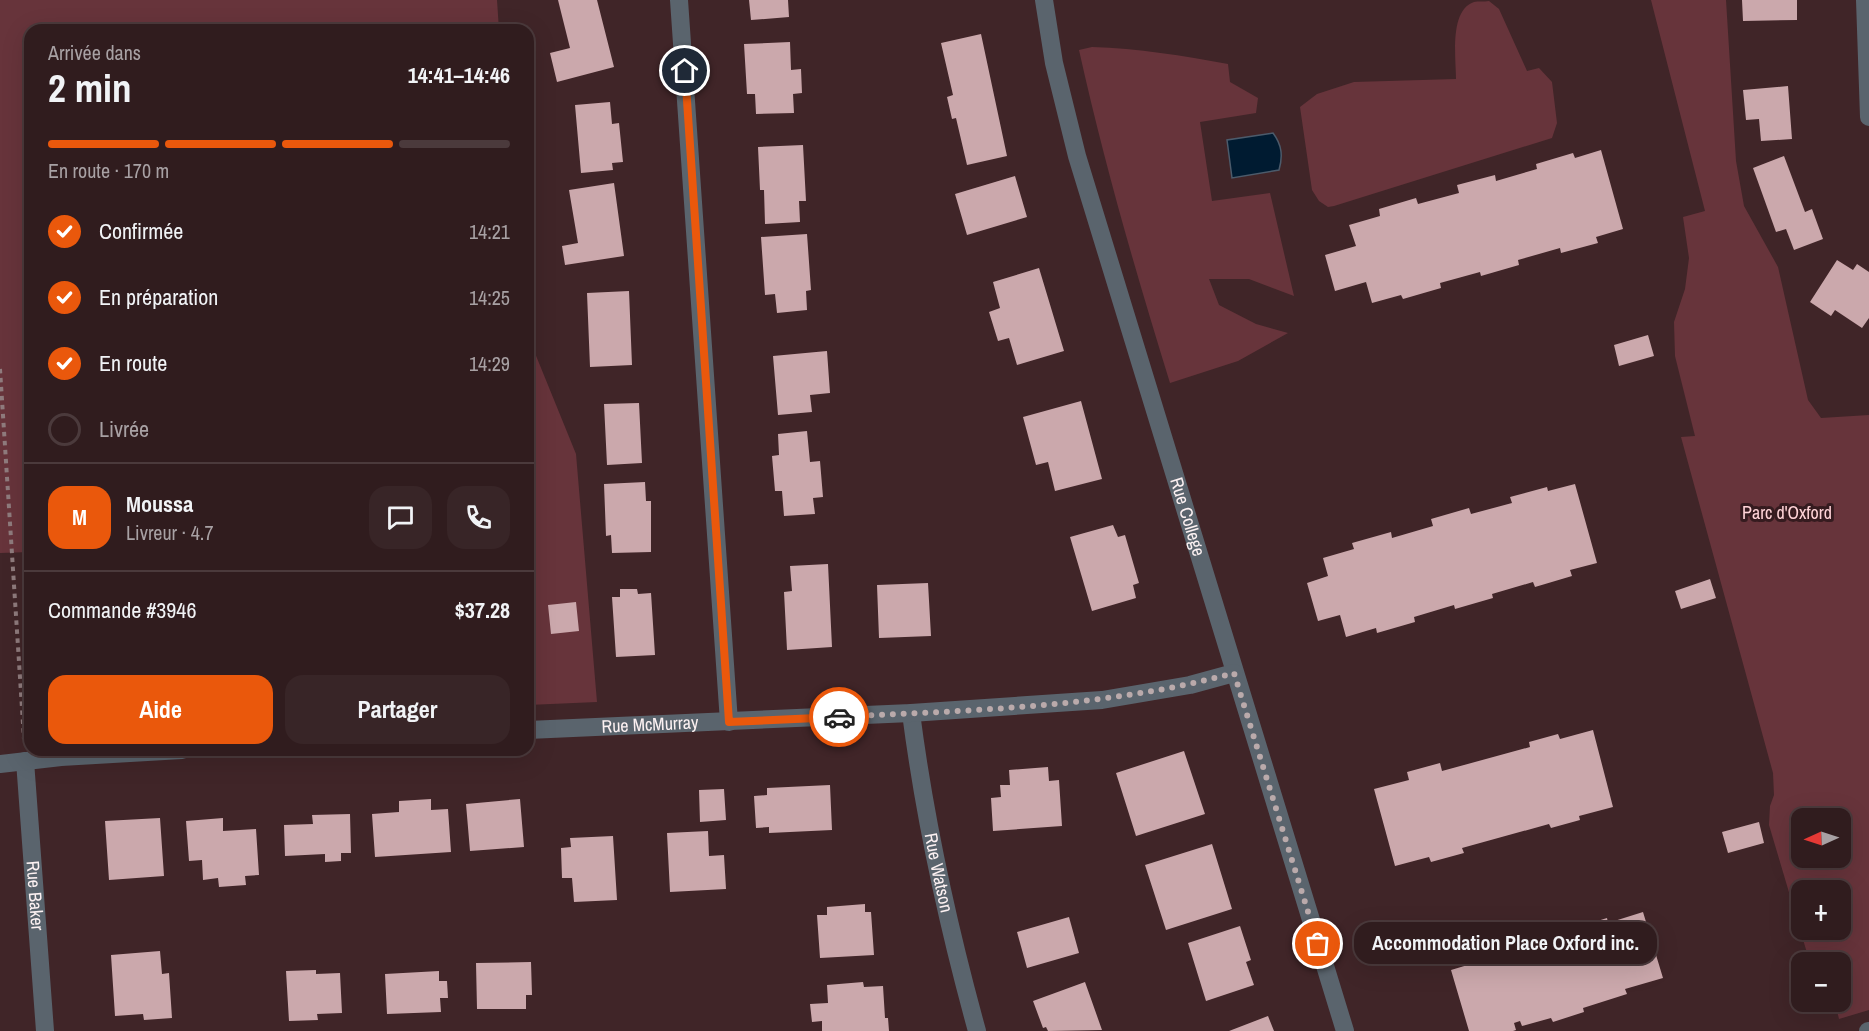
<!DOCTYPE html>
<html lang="fr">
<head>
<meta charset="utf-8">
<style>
  body { margin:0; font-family:"Archivo Narrow",sans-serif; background:#382527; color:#f1f3f6; height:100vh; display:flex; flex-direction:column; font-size:22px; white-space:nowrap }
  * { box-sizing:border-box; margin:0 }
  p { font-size:20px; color:#a8a1a4 }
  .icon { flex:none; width:33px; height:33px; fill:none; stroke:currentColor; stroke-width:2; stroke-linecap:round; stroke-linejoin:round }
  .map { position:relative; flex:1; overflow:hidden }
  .panel { position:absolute; left:24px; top:24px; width:510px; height:732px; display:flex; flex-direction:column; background:#301c1e; border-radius:18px; box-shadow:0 6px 24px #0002,0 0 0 2px #4b3a3c }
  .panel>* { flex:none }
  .needle { width:39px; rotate:267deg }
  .fabs { position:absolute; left:1791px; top:808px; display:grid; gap:12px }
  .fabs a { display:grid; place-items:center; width:60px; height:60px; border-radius:12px; background:#301c1e; box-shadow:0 6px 24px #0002,0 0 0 2px #4b3a3c; font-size:30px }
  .pin { position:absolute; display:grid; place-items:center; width:51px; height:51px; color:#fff; margin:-26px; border:3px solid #fff; border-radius:50%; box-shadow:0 2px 6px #0007 }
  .courier { position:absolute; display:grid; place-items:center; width:60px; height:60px; margin:-30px; border:4px solid #ea580c; border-radius:50%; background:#fff; color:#222; box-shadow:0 2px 8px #0007 }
  .bubble { position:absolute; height:42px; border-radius:18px; background:#301c1e; box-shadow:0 6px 24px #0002,0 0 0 2px #4b3a3c; font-size:20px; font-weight:700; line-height:42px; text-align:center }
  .head em { font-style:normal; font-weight:700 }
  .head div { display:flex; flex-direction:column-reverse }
  .head { display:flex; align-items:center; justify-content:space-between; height:102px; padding:0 24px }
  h1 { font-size:39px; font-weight:700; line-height:45px }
  .bar { display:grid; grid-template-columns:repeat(4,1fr); gap:9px 6px; align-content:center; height:72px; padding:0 24px }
  .bar i { height:8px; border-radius:4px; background:#4b3a3c }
  .bar .on { background:#ea580c }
  .bar p { grid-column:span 4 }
  .line { display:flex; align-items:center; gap:15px; padding:0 24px; border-top:2px solid #4b3a3c }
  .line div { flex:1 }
  .round { display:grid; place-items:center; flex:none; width:63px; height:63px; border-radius:18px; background:#382527 }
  ol { padding:0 24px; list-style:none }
  li { display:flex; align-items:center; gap:18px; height:66px }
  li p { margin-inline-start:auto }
  li .icon { padding:6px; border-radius:50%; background:#ea580c; color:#fff; stroke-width:4 }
  li:last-child { color:#a8a1a4 }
  li i { width:33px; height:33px; border:3px solid #4b3a3c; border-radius:50% }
  .action { display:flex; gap:12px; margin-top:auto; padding:12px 24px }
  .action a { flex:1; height:69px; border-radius:18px; background:#ea580c; color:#fff; font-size:24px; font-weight:700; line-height:69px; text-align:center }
  .action a+a { background:#382527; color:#f1f3f6 }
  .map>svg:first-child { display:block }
  .green { fill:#67343b; fill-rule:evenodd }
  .water { fill:#001b31; stroke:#4c5b6b; stroke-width:1.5 }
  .building { fill:#cba8ac }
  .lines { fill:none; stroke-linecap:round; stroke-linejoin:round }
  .path { stroke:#8f7b7d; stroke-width:4; stroke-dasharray:4.5 4.5; stroke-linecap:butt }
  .minor { stroke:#5a646d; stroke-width:18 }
  .done { stroke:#baaaab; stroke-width:6; stroke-dasharray:0 10.8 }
  .route { stroke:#ea580c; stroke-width:8 }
  .labels { text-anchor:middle; stroke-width:6; stroke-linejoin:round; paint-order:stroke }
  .park-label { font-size:18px; fill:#ffd3d7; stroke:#351b1f }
  .street-label { font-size:18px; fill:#fcf1f2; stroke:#351b1f }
</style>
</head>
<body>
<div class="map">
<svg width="1869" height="1031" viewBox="0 0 1869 1031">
  <rect width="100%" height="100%" fill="#402528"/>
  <path class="green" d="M0,0H497L499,30H30V552L0,553Z
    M1651,0H1726L1736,161L1744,206L1778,267L1808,400L1821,418L1869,415V1010L1839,1019L1835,1002H1840V963H1810L1769,825L1770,806L1774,795L1773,773L1681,437L1695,436L1675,356L1674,322L1685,289L1689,258L1683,217L1705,211ZM1802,819H1840V858H1802ZM1802,891H1840V930H1802Z
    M1489,1L1499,9L1527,71L1539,68L1552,82L1557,123L1552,138L1334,206L1328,207L1319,201L1312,190L1300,107L1317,94L1354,82L1456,79C1456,59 1449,10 1474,2C1478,1 1484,2 1489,1Z
    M1092,47C1138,48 1183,56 1228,64L1230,82L1258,98L1256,113L1200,122L1212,201L1270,193L1294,296L1249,279H1209L1219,305L1256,324L1288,333L1238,361L1170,383C1136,273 1104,163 1079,50Z
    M528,336L576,454L597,702L528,705Z"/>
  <path class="water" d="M1273,133C1282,145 1283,156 1279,170L1232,178L1227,140Z"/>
  <path class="building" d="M558,0H597L614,67L557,82L550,53L570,48Z
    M749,0H788L789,17L751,20Z
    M1742,0H1797V20L1743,21Z
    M981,34L1007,156L967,165L956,118L952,119L947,97L953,95L941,43Z
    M790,42L791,70L801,69L802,93L793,94L794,113L756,114L755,94H747L744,44Z
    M1788,86L1792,139L1761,141L1759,119L1746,120L1743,90Z
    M610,102L612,124L619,123L623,162L612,163L613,170L581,173L575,105Z
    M803,145L806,201H799L800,222L765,224L764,190H760L758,147Z
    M1601,150L1623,229L1596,237L1598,243L1561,253L1560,248L1518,260L1519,265L1481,276L1480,272L1440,283L1441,288L1403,299L1401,295L1372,303L1366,282L1335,291L1325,255L1356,246L1349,225L1380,216L1379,209L1416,198L1418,204L1459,193L1457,185L1495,175L1496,181L1537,169L1536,164L1573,153L1575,158Z
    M1784,156L1805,212L1812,209L1823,239L1794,250L1786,229L1776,232L1753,168Z
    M1015,176L1027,217L967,235L955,194Z
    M614,183L624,256L565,265L562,246L578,243L569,190Z
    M807,234L811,290L806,291L807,310L777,313L775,294L765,295L761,237Z
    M1837,260L1853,270L1857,264L1869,272V318L1862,328L1835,310L1831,316L1810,302Z
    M1039,268L1064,351L1017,365L1009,338L998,341L989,312L1000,308L993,282Z
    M629,291L632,365L590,367L587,293Z
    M1648,335L1654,356L1619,366L1614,345Z
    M827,351L830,393L810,395L812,412L778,415L773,356Z
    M1081,401L1102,479L1055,491L1048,462L1036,465L1023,417Z
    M639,403L642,463L607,465L604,404Z
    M807,431L810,462L820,461L823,497L813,498L815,514L784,516L782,491H775L772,456L779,455L778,434Z
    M645,482L646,501H651V552L612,553L611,535L606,536L604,484Z
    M1575,484L1597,563L1570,570L1572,576L1535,587L1533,582L1492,594L1493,598L1455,609L1454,605L1414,617L1415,622L1377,633L1376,628L1346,637L1340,615L1318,621L1307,583L1328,576L1323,558L1354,549L1352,543L1391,532L1392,538L1433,526L1431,519L1469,508L1471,514L1512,503L1510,497L1547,487L1548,491Z
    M1113,525L1118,537L1125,535L1139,583L1133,585L1136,598L1092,611L1070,537Z
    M828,564L832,647L787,650L784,592L792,591L790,566Z
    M1710,579L1716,598L1681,609L1675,591Z
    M928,583L931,636L879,638L877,585Z
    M620,589H637L638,594L651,593L655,655L616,657L612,597H620Z
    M576,602L579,631L551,634L548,605Z
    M1593,730L1613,807L1579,816L1580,820L1551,828L1549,824L1462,848L1464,853L1431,862L1429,857L1395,866L1374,789L1409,780L1407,772L1440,763L1442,771L1530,747L1529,742L1558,734L1560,739Z
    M1184,751L1205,814L1136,836L1116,773Z
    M1048,767L1049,781L1059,780L1062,826L993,831L991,798L1001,797L1000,785H1010L1009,770Z
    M830,785L832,830L769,833V827L756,828L754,796L767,795V788Z
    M724,789L726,820L700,822L699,790Z
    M431,799V810L448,809L451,852L375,857L372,814L399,812V801Z
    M520,799L524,847L470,851L466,804Z
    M350,814L351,853H341V861L325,862V854L285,856L284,825L313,824L312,815Z
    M160,818L164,876L109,880L105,821Z
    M223,818V831L256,829L259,875L245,876L246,885L219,887L218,878L203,880L202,860L189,861L186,821Z
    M1759,822L1764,843L1728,853L1722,832Z
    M708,831L709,856L724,855L726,889L670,892L667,833Z
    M613,836L617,900L574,902L572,878H562L561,848L571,847L570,838Z
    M1212,844L1232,909L1166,930L1145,865Z
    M865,904V912H871L874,955L820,958L817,915H827V907Z
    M1643,912L1663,978L1625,989L1627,994L1583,1008L1584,1012L1553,1022L1551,1018L1522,1026L1520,1021L1514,1023L1516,1030L1513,1031H1469L1451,970L1491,958L1489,954L1531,941L1530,938L1558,930L1559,933L1607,918L1608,923Z
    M1069,917L1079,953L1027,968L1017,932Z
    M1240,926L1251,960L1246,962L1254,985L1206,1001L1188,943Z
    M160,951L162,974L169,973L172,1018L144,1020L143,1014L115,1016L111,955Z
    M531,962L532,995H526V1009H477L476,963Z
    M316,970V974L340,973L342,1013L317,1014L318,1020L289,1021L286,971Z
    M439,971V981H447L448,998H440L441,1012L387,1014L385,974Z
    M863,982L864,987L883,986L885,1018H888L889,1031H822V1021L812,1022L810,1004L828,1003L827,985Z
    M1085,982L1102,1030L1048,1031L1046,1027L1043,1028L1033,1001Z
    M1268,1016L1274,1031H1229Z"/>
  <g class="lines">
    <path class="path" d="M0,369L24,739"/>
    <g class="minor">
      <path d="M679,0L729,722"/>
      <path id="s1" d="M1044,0L1054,63L1077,156L1345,1031"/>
      <path d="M1865,0L1869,117"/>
      <path id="s2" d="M911,713C925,821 948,926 977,1031"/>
      <path id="s3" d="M528,730L911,713L1102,700L1190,685L1234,673"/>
      <path id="s4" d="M25,761L45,1031"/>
      <path d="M0,764L61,757L182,750"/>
      <path d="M1868,1031H1869"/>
    </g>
  </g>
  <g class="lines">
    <path class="done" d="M839,717C971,710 1106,708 1234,673L1318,944"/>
    <path class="route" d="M685,71L729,722L839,717"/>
  </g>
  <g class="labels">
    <g class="park-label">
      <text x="1787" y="519">Parc d'Oxford</text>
    </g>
    <g class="street-label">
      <text dy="6" stroke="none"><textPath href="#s1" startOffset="537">Rue College</textPath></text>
      <text dy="6" stroke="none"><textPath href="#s3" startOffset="122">Rue McMurray</textPath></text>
      <text dy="6" stroke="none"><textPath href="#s2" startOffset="162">Rue Watson</textPath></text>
      <text dy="6" stroke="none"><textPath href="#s4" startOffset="135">Rue Baker</textPath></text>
    </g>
  </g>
</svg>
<div class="fabs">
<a><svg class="needle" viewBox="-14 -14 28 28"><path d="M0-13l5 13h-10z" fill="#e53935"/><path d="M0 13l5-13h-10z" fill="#a8a1a4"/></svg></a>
<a>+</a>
<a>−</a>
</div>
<div class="pin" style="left:1318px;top:944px;background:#ea580c"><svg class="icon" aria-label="bag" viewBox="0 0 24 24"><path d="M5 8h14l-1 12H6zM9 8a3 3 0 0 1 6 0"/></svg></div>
<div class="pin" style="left:685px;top:71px;background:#1f2937"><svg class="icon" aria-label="home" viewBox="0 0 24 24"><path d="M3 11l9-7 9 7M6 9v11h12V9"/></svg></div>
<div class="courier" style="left:839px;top:717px"><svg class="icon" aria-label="car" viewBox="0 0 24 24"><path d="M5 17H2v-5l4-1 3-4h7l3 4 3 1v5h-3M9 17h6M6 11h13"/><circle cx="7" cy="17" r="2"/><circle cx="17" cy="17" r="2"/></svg></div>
<div class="bubble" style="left:1354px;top:922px;width:303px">Accommodation Place Oxford inc.</div>
<section class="panel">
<div class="head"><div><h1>2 min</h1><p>Arrivée dans</p></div><em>14:41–14:46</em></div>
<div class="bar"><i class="on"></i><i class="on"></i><i class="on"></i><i></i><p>En route · 170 m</p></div>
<ol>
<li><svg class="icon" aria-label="check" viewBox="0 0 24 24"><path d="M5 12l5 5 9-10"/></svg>Confirmée<p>14:21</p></li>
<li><svg class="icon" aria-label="check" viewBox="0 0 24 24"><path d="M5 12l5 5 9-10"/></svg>En préparation<p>14:25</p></li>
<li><svg class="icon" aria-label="check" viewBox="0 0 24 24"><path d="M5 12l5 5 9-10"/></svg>En route<p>14:29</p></li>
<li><i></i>Livrée</li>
</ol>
<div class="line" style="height:108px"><b class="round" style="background:#ea580c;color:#fff">M</b><div><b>Moussa</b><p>Livreur · 4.7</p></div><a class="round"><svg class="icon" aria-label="chat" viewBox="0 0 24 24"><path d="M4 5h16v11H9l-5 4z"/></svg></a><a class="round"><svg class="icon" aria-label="phone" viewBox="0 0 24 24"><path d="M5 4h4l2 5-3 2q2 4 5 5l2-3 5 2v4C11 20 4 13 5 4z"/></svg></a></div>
<div class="line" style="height:78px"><div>Commande #3946</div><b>$37.28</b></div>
<div class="action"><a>Aide</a><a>Partager</a></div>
</section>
</div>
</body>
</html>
